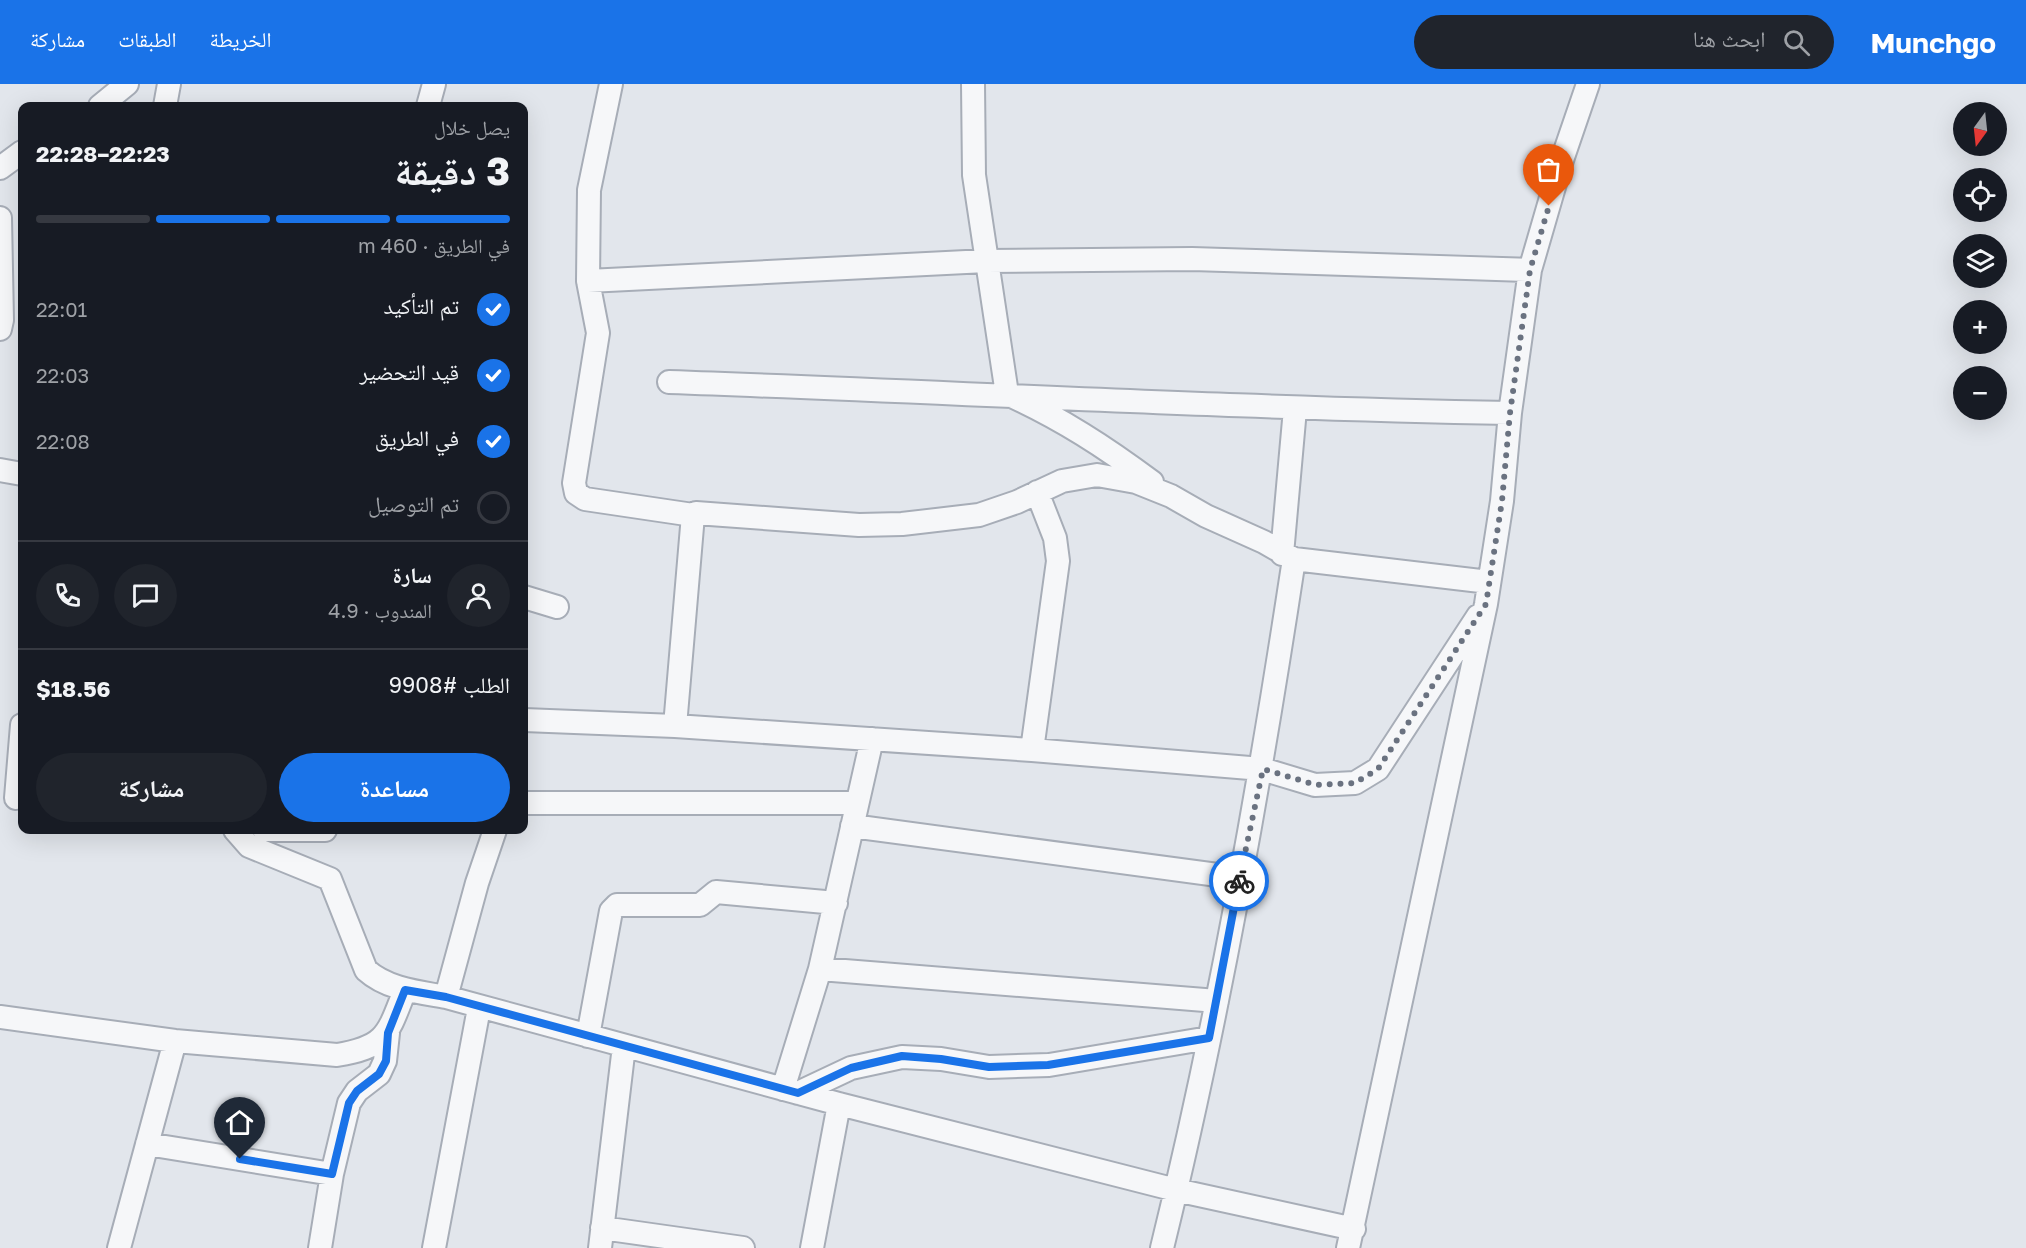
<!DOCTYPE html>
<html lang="ar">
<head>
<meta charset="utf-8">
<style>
  body { margin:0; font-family:"Golos Text","Noto Naskh Arabic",sans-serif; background:#20242c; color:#f1f3f6; direction:rtl; height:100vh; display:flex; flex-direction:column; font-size:22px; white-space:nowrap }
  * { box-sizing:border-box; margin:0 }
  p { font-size:20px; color:#9ea1a6 }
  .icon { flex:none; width:33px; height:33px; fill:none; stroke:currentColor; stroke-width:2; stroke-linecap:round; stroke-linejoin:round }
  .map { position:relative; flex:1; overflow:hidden; direction:ltr }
  .drawer { position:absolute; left:18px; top:18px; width:510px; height:732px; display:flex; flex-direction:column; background:#171b24; border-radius:12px; box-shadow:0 6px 24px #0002; direction:rtl }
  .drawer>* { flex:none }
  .needle { width:39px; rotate:195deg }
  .controls { position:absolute; left:1953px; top:18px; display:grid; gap:12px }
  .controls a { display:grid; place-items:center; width:54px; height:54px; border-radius:50%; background:#171b24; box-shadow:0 6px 24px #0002; font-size:30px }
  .pin { position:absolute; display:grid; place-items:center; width:51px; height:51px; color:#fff; margin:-62px -26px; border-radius:50% 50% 50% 0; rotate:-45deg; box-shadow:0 0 6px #0007 }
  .pin .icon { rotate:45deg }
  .courier { position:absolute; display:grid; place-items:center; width:60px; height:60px; margin:-30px; border:4px solid #1a73e8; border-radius:50%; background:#fff; color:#222; box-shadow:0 2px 8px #0007 }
  .overview em { font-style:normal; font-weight:700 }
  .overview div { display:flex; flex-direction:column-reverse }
  .overview { display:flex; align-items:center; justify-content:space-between; height:102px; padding:0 18px }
  h1 { font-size:39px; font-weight:700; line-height:45px }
  .bar { display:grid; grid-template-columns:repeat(4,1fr); gap:9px 6px; align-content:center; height:72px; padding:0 18px }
  .bar i { height:8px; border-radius:4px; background:#363941 }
  .bar .active { background:#1a73e8 }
  .bar p { grid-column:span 4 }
  .line { display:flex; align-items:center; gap:15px; padding:0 18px; border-top:2px solid #363941 }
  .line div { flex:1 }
  .round { display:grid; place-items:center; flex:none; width:63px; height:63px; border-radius:32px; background:#20242c }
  ol { padding:0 18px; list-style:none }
  li { display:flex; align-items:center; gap:18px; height:66px }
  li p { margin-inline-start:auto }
  li .icon { padding:6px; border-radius:50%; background:#1a73e8; color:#fff; stroke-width:4 }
  li:last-child { color:#9ea1a6 }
  li i { width:33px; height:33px; border:3px solid #363941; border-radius:50% }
  .action { display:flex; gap:12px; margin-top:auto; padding:12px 18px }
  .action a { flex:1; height:69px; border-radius:36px; background:#1a73e8; color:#fff; font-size:24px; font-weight:700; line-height:69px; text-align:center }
  .action a+a { background:#20242c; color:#f1f3f6 }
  header { display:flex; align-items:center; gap:36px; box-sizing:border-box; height:84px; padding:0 30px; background:#1a73e8; color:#fff }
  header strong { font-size:28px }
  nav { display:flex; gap:33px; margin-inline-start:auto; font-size:21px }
  .search { width:420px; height:54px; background:#20242c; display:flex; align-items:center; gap:15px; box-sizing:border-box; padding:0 21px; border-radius:33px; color:#9ea1a6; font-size:22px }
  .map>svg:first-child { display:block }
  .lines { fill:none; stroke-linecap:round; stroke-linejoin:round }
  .street-casing { stroke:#a7adb7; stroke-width:26 }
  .street { stroke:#f6f7f9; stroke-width:22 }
  .done { stroke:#6a7280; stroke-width:6; stroke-dasharray:0 10.8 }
  .route { stroke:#1a73e8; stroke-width:8 }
</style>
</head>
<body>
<header>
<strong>Munchgo</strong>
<div class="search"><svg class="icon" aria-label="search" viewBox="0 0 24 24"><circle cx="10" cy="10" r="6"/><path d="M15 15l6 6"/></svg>ابحث هنا</div>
<nav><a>الخريطة</a><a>الطبقات</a><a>مشاركة</a></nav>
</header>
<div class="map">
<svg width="2026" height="1164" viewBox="0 0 2026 1164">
  <rect width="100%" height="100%" fill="#e2e6ec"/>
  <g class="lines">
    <g class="street-casing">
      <path id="street" d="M611,0L589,106L588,197L598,249L574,399L576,409L585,415L693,431L696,429L859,441L902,440L979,431L1017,418L1062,397L1097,391L1136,398L1171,412L1206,432L1264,458L1294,475L1489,498
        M973,0L974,91L1007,310C1062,335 1105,363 1152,398
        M100,22L127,0
        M165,22L169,0
        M428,22L434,0
        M0,84L22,68
        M0,134L2,236L0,245
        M588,197L986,177L1192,175L1530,186
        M669,298C950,308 1230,324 1510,329
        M0,386L22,390
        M1282,470L1295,325
        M524,513L557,523
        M524,636L675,642L1032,666L1262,685L1315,701L1355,699L1378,685L1478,532
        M675,642L693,431
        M1032,666L1058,477L1055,454L1037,408
        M16,714L22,641
        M524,719H856
        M852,742L1240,794
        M235,746L249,762L330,795L366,886C387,905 418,908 446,913L839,1020L1176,1106L1354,1145
        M264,746H325
        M820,885L1217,917
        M446,913L477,799L495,746
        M0,933L175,957L337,971C387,963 388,949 405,906
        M588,952L611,827L617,821H700L716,808L836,819
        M783,1005L820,885L872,655
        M798,1009L851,984L902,973L941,975L989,983L1049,981L1209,954
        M147,1060L332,1090
        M602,1144L743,1164
        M119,1164L175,957
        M320,1164L332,1090L349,1019L357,1007L379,990L385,977L388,949
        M434,1164L479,924
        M600,1164L624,962
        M812,1164L839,1020
        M1162,1164C1218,937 1259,706 1294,475
        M1348,1164L1486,520L1502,417L1510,329L1530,186L1561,79L1588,0"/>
    </g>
    <use href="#street" class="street"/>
  </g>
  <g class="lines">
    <path class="done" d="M1239,797L1263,685L1316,701L1355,699L1378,685L1486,520L1502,417L1510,329L1530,186L1549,122"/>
    <path class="route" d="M240,1075L332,1090L349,1019L357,1007L379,990L386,977L388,949L405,906L446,913L798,1009L851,984L902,972L941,975L989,983L1048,981L1209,954L1239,797"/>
  </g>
</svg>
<div class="controls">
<a><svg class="needle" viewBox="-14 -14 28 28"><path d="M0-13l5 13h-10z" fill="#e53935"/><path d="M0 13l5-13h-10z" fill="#9ea1a6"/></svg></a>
<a><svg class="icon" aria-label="locate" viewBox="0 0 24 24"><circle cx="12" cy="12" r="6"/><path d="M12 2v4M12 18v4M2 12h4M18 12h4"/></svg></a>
<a><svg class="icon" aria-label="layers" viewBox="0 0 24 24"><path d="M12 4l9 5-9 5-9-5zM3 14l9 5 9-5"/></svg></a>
<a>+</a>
<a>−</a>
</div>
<div class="pin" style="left:1549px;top:122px;background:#ea580c"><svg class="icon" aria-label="bag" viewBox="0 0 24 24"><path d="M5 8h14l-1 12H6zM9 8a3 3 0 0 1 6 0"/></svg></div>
<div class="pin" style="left:240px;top:1075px;background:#1f2937"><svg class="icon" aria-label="home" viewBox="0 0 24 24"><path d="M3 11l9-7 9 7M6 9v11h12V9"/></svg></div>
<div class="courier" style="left:1239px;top:797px"><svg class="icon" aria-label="bike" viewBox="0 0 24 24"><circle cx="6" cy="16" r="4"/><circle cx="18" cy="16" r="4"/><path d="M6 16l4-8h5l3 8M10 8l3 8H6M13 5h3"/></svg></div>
<section class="drawer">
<div class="overview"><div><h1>3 دقيقة</h1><p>يصل خلال</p></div><em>22:23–22:28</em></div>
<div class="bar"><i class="active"></i><i class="active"></i><i class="active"></i><i></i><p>في الطريق · 460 m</p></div>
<ol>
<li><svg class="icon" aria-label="check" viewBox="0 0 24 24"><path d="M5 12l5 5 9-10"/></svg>تم التأكيد<p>22:01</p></li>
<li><svg class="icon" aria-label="check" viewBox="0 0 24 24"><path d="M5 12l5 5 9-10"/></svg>قيد التحضير<p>22:03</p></li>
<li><svg class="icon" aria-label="check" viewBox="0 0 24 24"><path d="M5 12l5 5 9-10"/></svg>في الطريق<p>22:08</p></li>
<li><i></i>تم التوصيل</li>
</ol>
<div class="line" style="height:108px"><a class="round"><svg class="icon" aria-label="person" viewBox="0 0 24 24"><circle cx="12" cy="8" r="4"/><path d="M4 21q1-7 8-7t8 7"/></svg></a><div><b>سارة</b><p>المندوب · 4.9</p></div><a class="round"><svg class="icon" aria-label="chat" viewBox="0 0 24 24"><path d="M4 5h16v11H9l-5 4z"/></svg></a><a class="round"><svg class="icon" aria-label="phone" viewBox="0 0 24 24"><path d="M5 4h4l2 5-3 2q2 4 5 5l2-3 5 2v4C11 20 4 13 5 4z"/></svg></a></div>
<div class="line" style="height:78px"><div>الطلب #9908</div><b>$18.56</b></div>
<div class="action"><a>مساعدة</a><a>مشاركة</a></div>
</section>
</div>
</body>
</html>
